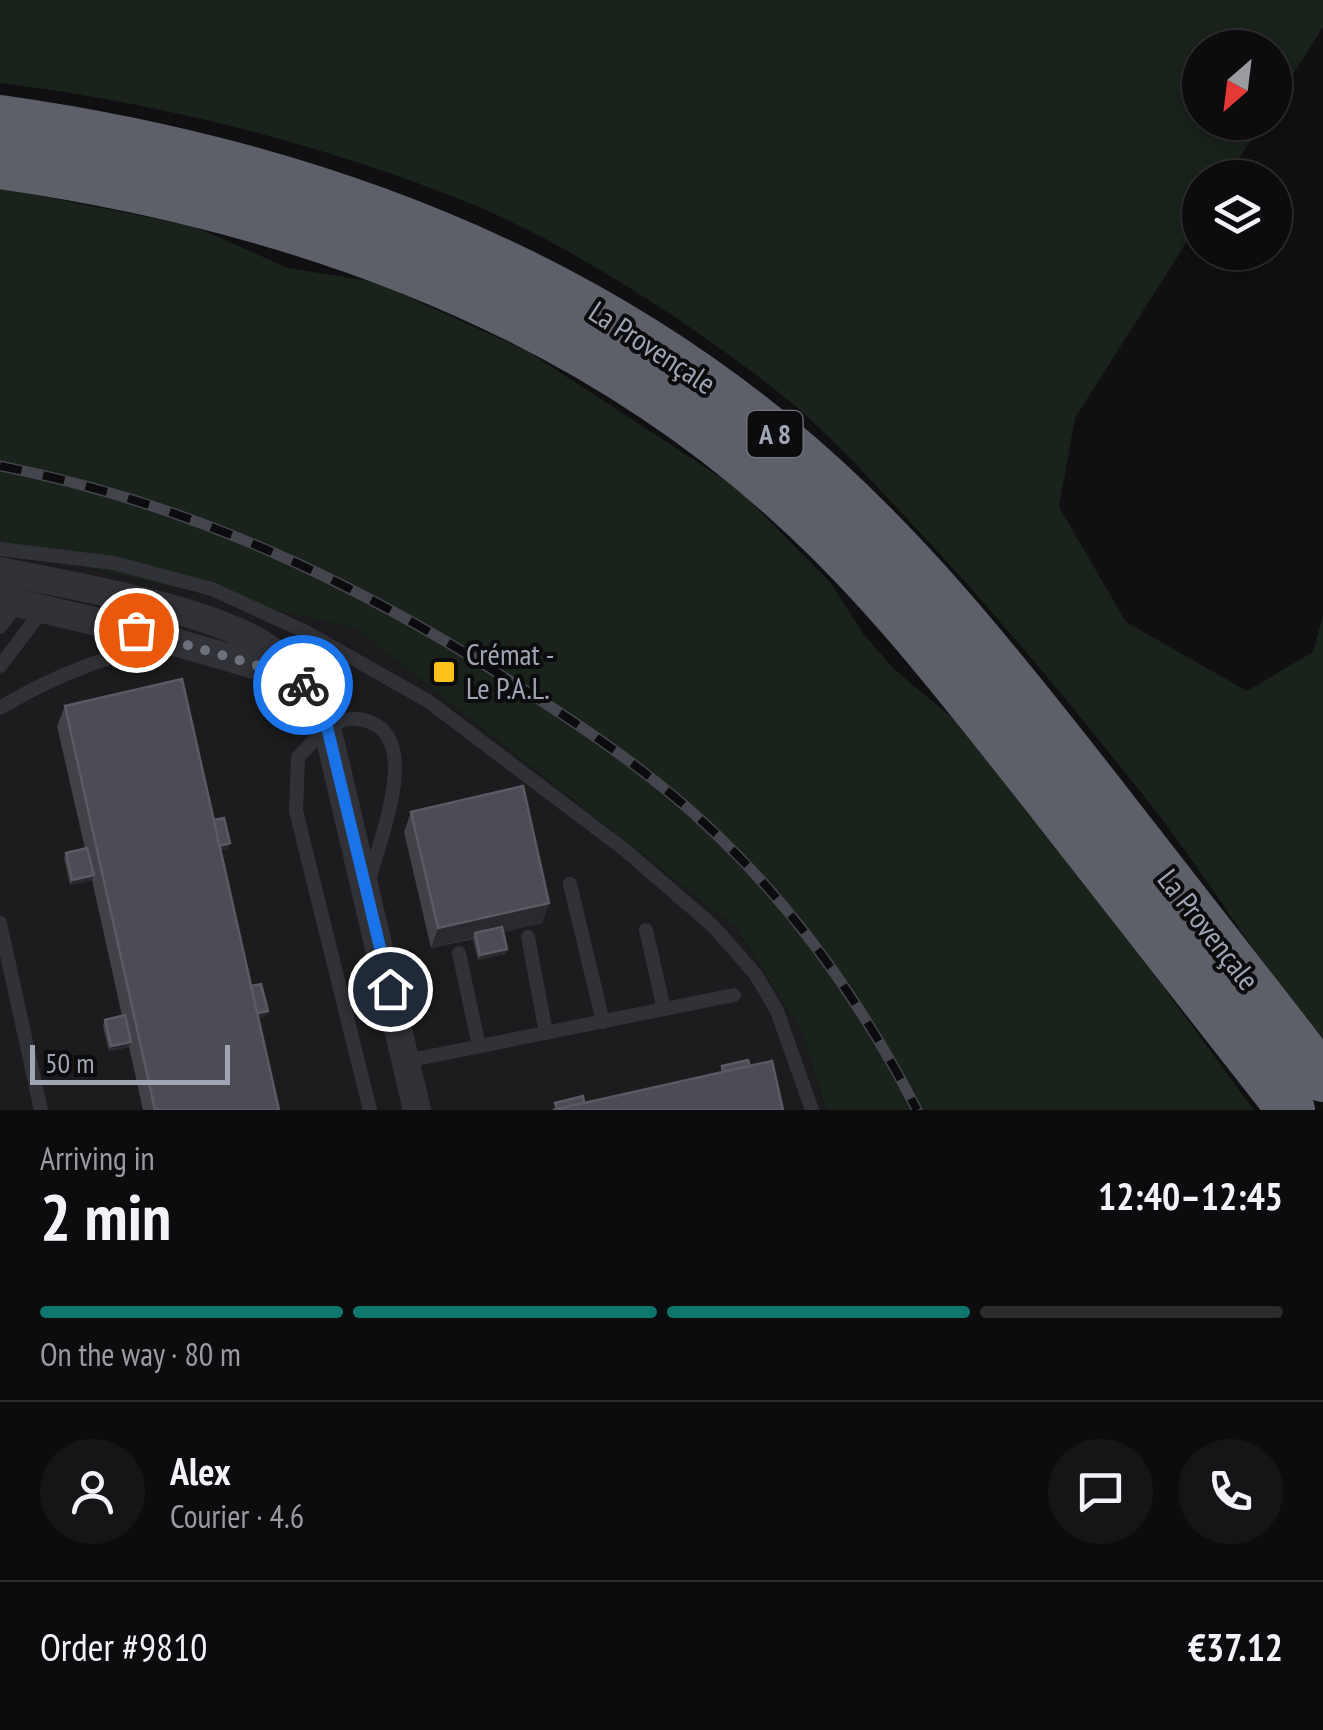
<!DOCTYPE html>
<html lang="en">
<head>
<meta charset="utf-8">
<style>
  body { margin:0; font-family:"PT Sans Narrow",sans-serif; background:#151517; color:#f1f3f6; height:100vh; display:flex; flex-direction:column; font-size:38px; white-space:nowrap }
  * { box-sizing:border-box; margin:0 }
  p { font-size:32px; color:#9a9b9e }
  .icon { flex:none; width:55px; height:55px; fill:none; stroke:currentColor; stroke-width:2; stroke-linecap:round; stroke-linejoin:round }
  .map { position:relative; height:1110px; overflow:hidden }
  .details { display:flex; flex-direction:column; background:#0c0c0e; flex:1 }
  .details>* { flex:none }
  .needle { width:65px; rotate:208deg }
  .fabs { position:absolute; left:1182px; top:30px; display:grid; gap:20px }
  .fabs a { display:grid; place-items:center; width:110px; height:110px; border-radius:50%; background:#0c0c0e; box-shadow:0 5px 15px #0003,0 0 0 2px #2c2c2e; font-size:50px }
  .scale { position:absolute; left:30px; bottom:25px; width:200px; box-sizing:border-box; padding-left:10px; border:5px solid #a0a5b4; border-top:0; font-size:28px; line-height:35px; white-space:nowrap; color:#a0a5b4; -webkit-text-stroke:8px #0c0b0d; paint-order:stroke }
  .pin { position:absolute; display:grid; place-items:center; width:85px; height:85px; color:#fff; margin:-42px; border:5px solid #fff; border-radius:50%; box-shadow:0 2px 10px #0007 }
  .courier { position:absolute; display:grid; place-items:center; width:100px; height:100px; margin:-50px; border:8px solid #1a73e8; border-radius:50%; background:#fff; color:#222; box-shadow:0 2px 12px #0007 }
  .overview em { font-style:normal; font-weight:700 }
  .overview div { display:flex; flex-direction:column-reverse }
  .overview { display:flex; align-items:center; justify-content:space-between; height:170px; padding:0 40px }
  h1 { font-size:65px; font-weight:700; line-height:75px }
  .bar { display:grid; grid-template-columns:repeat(4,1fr); gap:15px 10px; align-content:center; height:120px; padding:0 40px }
  .bar i { height:12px; border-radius:8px; background:#2c2c2e }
  .bar .active { background:#0f766e }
  .bar p { grid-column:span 4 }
  .line { display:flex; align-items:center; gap:25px; padding:0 40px; border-top:2px solid #2c2c2e }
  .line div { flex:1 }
  .round { display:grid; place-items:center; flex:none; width:105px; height:105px; border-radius:52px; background:#151517 }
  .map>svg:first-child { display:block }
  .built { fill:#1c1c1f }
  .green { fill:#1a221c }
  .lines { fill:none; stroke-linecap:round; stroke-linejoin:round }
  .lane { stroke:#313237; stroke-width:14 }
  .street { stroke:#313237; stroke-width:28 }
  .highway { stroke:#5d5f69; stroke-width:48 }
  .rail-casing { stroke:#44454d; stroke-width:11 }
  .rail { stroke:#0c0b0d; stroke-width:8; stroke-dasharray:22; stroke-linecap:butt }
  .wall { fill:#414148 }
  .shaded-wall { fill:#29292e }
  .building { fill:#4b4c54; stroke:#595a63; stroke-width:2.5 }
  .done { stroke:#6e717b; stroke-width:10; stroke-dasharray:0 18 }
  .route { stroke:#1a73e8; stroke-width:12 }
  .poi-dot { fill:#ffc21b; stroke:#0c0b0d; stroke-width:4 }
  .labels { text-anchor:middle; stroke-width:8; stroke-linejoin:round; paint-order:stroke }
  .shield { fill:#0c0b0d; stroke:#747782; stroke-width:2.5 }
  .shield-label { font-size:28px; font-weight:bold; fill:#a0a5b4 }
  .street-label { font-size:30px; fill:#a0a5b4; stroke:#0c0b0d }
  .poi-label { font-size:30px; fill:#a0a5b4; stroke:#0c0b0d; text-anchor:start }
</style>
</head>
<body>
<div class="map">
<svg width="1323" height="1110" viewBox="0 0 1323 1110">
  <rect width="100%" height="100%" fill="#101012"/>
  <path class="built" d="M0,548L355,628L737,929L802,1032L826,1110H0Z"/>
  <path class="green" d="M0,0H1323V27L1275,103V48H1200V122L1262,123L1227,177L1200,178V221L1075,418L1059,507L1126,622L1247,691L1313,652L1323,616V1038C1259,966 1211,881 1151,805C1070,703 987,602 897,508C862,471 827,432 788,400C703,331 570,244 469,203C323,144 157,102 0,83Z
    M0,188L193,226L288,268L376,282L529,352L737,488L831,583L864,635L894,669L956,721L1108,912L1254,1110H826L802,1032L737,929L355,628L0,548Z"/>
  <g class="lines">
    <path class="lane" d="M0,549L114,563L212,589L306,632L428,701L625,850L713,926L756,975L777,1011L812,1110
      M0,627L20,601
      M0,666L45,607
      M0,708C52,677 101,657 161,645
      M369,881C378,842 422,742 370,722C338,709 318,737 298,757L296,811L370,1110
      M570,884L603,1022
      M0,923L41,1110
      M646,930L664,1009
      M528,937L546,1033
      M459,953L479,1046
      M406,1061L734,995"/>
    <path class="street" d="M0,571C69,585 221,610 273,652C298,672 312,700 327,727L417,1110
      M0,599L136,631L289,675"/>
    <path class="highway" d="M0,119C284,159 555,253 778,437C900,537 1001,665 1098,789C1173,886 1248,982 1323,1078
      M0,165C291,207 572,305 792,506C885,590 961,690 1039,788C1123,896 1207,1003 1291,1110"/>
    <g class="rail-casing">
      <path id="rail" d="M0,466C188,503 352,580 512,682C585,728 656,776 718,836C800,915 865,1009 917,1110"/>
    </g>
    <use href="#rail" class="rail"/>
  </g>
  <path class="wall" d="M65,706L214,820L228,849L220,850L251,986L266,1016L258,1018L279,1110H143L129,1047L109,1051L103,1026L105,1020L122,1016L92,880L70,885L64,858L66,853L85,849L57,726Z
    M411,812L549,903L542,923L503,932L507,949L505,954L478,960L473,939L431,948L404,832Z"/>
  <path class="shaded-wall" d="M230,843L228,849L209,853L211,848Z
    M94,875L92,880L70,885L72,880Z
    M549,903L542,923L476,938L475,933L473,938L431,948L438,928Z
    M507,949L505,954L478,960L480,955Z
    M268,1011L266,1016L247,1020L249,1015Z
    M131,1042L129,1047L109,1051L111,1046Z"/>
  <path class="building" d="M182,679L279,1110H155L65,706Z
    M523,786L549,903L438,928L411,812Z
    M224,818L230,843L219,846L214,820Z
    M87,848L94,875L72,880L66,853Z
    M502,927L507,949L480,955L475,933Z
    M261,984L268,1011L257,1013L251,986Z
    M125,1015L131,1042L111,1046L105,1020Z
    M748,1060L750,1066L723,1072L722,1066Z
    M772,1061L783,1110H553Z
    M583,1096L584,1103L557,1109L555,1103Z"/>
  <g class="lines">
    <path class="done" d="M136,630L300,678L303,685"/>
    <path class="route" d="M303,685L327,727L390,989"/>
  </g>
  <rect class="poi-dot" x="432" y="660" width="24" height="24" rx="5"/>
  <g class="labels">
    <rect class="shield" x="747.5" y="411" width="55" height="46" rx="8"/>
    <g class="shield-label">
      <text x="775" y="444">A 8</text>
    </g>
    <g class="street-label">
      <text transform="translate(652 348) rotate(33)" y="10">La Provençale</text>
      <text transform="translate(1208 930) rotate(52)" y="10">La Provençale</text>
    </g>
    <g class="poi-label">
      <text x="466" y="665">Crémat -<tspan x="466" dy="34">Le P.A.L.</tspan></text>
    </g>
  </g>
</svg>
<div class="fabs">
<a><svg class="needle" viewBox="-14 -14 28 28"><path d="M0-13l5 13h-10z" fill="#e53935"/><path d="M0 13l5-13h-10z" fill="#9a9b9e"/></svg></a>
<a><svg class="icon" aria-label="layers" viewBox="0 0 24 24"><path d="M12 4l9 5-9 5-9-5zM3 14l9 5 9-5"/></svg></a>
</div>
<div class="scale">50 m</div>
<div class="pin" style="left:136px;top:630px;background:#ea580c"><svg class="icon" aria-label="bag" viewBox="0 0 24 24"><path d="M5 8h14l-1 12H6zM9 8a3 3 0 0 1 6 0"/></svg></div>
<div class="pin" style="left:390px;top:989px;background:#1f2937"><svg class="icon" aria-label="home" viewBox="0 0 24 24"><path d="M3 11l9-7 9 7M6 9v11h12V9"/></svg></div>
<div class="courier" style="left:303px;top:685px"><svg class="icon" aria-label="bike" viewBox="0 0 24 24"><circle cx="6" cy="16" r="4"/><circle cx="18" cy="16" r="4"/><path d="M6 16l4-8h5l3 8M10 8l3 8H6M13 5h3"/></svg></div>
</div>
<section class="details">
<div class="overview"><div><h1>2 min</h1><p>Arriving in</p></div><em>12:40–12:45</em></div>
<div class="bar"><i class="active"></i><i class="active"></i><i class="active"></i><i></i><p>On the way · 80 m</p></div>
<div class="line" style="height:180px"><a class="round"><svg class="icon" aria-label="person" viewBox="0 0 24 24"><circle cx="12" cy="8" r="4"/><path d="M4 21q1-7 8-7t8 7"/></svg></a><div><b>Alex</b><p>Courier · 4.6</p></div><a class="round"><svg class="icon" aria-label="chat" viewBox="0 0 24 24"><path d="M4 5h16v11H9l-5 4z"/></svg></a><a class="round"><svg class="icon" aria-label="phone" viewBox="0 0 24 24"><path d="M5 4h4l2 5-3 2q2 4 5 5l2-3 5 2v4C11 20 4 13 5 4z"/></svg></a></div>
<div class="line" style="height:130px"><div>Order #9810</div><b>€37.12</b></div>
</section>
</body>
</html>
